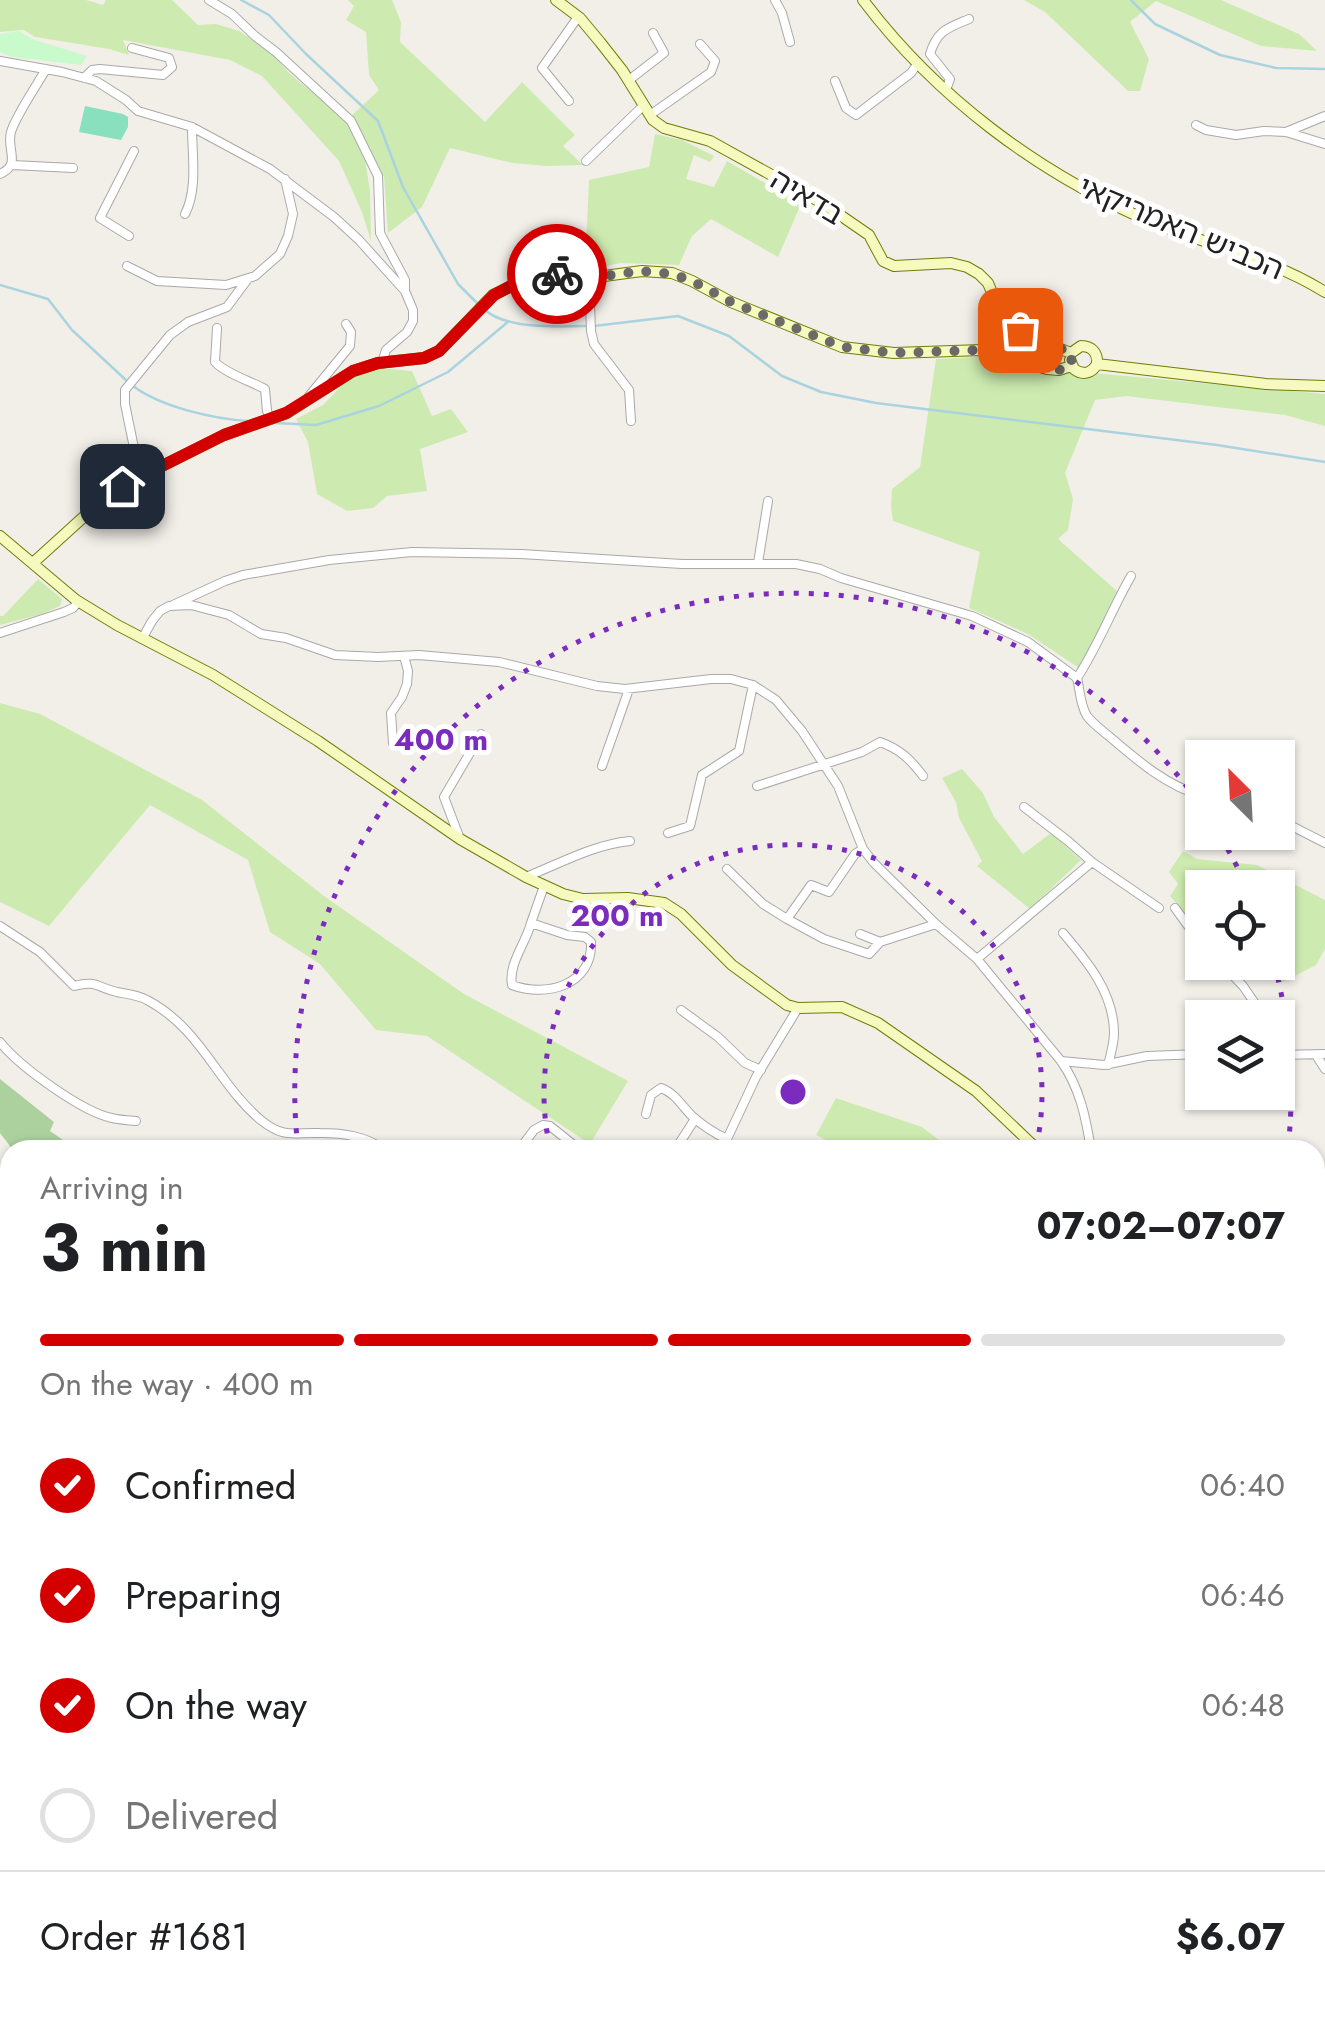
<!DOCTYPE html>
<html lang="en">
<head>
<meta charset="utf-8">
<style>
  body { margin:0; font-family:Jost,"Noto Sans Hebrew",sans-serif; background:#f2f2f2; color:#202124; height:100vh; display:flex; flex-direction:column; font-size:38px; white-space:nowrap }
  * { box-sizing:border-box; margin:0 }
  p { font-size:32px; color:#757577 }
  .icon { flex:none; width:55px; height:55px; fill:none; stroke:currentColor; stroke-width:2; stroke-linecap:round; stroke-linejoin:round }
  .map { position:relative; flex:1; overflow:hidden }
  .panel { position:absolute; left:0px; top:1140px; width:1325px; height:882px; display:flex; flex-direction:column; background:#fff; border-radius:30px 30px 0 0; box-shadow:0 2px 8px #0004 }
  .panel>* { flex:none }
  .needle { width:65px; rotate:336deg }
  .controls { position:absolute; left:1185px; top:740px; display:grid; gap:20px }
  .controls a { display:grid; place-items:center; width:110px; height:110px; border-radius:0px; background:#fff; box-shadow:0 2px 8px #0004; font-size:50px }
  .pin { position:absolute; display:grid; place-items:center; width:85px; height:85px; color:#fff; margin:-42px; border-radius:20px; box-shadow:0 5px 15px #0006 }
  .courier { position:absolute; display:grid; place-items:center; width:100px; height:100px; margin:-50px; border:8px solid #d40000; border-radius:50%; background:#fff; color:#222; box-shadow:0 2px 12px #0007 }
  .overview em { font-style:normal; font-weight:700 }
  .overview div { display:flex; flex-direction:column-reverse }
  .overview { display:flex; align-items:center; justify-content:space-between; height:170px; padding:0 40px }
  h1 { font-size:65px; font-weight:700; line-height:75px }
  .bar { display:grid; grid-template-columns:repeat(4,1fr); gap:15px 10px; align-content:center; height:120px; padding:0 40px }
  .bar i { height:12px; border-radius:8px; background:#e0e0e0 }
  .bar .selected { background:#d40000 }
  .bar p { grid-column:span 4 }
  .line { display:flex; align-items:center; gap:25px; padding:0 40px; border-top:2px solid #e0e0e0 }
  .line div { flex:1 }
  ol { padding:0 40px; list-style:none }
  li { display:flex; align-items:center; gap:30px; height:110px }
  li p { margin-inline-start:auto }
  li .icon { padding:10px; border-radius:50%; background:#d40000; color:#fff; stroke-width:4 }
  li:last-child { color:#757577 }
  li i { width:55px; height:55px; border:5px solid #e0e0e0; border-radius:50% }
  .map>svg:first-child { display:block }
  .grass { fill:#cdebb0 }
  .forest { fill:#add19e }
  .park { fill:#c8facc }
  .pitch { fill:#88e0be }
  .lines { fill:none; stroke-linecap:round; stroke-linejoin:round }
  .stream { stroke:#aad3df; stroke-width:2.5 }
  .street-casing { stroke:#a9a9a9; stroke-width:10 }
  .secondary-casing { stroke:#707d05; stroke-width:12 }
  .street { stroke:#fff; stroke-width:8 }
  .secondary { stroke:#f7fabf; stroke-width:10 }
  .done { stroke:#6b6a68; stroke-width:10; stroke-dasharray:0 18 }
  .route { stroke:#d40000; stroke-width:12 }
  .ring { fill:none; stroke:#7b2cbf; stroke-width:5; stroke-dasharray:5 10 }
  .labels { text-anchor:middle; stroke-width:10; stroke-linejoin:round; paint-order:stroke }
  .street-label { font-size:30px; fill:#222; stroke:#fff }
  .centre { fill:#7b2cbf; stroke:#fff; stroke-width:5 }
  .ring-label { font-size:30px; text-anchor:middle; font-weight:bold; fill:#7b2cbf; stroke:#fff; stroke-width:10; stroke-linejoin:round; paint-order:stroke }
</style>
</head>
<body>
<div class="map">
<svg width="1325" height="2021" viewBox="0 0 1325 2021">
  <rect width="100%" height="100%" fill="#f2efe9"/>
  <path class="grass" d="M0,0H86L103,5L106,0H172L198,25L216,24L239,31L269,50L290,74L349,122L365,159L370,191L371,241L362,212L339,161L262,76L230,60L123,40L129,55L109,49L35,37L24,30L0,32Z
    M348,0H392L401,22L400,42L485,122L522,82L575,135L563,146L583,165L548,166L512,163L450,148L422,207L388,233L384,177L352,115L379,90L369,75L366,32L346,20L354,6Z
    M1024,0H1221L1299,34L1317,51L1261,46L1156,1L1130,22L1149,59L1140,91H1128L1045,12Z
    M655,134L682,140L714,156L710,162L694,155L686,179L714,187L727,161L801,204L778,257L711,219L692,236L679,265L621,263L585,269L589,180L649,167Z
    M974,357L996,358L1081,372L1325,394V426L1285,415L1126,396L1095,400L1065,473L1073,499L1071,512L1068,530L1058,539L1118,592L1079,668L1028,634L969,608L980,552L893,521L891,507L892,489L920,467L936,359Z
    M379,368L412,371L432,416L451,409L468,432L420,449L427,491L387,496L373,508L347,511L317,494L308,442L296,419L323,405L349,378Z
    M38,579L62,599L60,606L42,614L0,625V616H3Z
    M0,703L40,714L202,800L324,896L464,994L628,1081L590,1144L427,1036L376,1030L320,964L270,932L248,860L150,805L49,926L0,902Z
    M962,769L983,793L994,817L1023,854L1051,833L1081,860L1030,909L977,866L982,861L959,818L956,802L942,778Z
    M1183,851L1197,859L1257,865L1325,900V949L1316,965L1281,983L1266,963L1278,962V888H1202V934L1170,896L1178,884L1169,872Z
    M836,1098L922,1127L952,1150H846L816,1135Z"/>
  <path class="forest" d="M0,1079L54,1122L50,1131L66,1142L65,1150H13L0,1133Z"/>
  <path class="park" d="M19,31L32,39L87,56L81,65L12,57L0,52V34Z"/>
  <path class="pitch" d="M85,106L123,114L128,117V127L121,140L79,132Z"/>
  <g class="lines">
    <path class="stream" d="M241,0L269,15L306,54L378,121L403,187L458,284L478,304
      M1131,0L1155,24L1220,55L1276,68L1325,69
      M0,285L48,299L72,330L127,381
      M484,309C504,329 558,327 586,326
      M594,326L678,316L729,336L782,376L821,392L876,403L1217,445L1325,462
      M133,386C161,407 214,419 248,421
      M276,423L316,425L379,406L448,372L509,321
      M1315,1896L1325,1910
      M1315,1994L1325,1989
      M800,2012L807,2021"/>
    <g class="street-casing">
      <path id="street" d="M209,0L232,14L255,36L276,52L351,121L378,176L380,233L405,280V291
        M775,0L782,13L790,42
        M0,61L62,72L96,81L126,100L138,111L192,127L270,169L334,217L359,240L405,291L413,310V321L407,332L386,350L382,363
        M84,78L92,70L100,69L163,75L172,67L169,58L132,48
        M629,80L664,53L653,33
        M835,81L846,108L856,115L911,73L918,63
        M946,90L950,79L930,54C937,30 948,28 969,19
        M569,101L542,68L578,17
        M650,115L711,72L715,61L700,44
        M1196,125L1206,130L1236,135L1264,131L1286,132L1325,144
        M1286,132L1325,116
        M586,161L644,105
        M12,165L73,168
        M0,174C22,164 6,150 11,132C15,117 37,85 46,69
        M185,214C198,189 192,155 192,127
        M129,236L100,218L134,151
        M127,266L157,281L226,285L255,276L280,254L288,236L293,214L285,179
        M589,278L591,331L594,344L629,390L631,421
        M217,328L215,362C225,373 250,381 265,389L267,411L271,420
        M309,396L350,346L351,332L346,324
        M140,477L125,404V390L170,335L188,322L227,307L247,280
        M758,563L768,501
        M173,605L225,581L243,575L329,560L412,552L521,554L682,564H796L820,569L841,578L972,616L1028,642L1077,678C1080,690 1080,705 1087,716C1093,724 1103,731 1110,737C1138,761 1167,786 1202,796
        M0,633L64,612L73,608L79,601
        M142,639L152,621L160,611L169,606L191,605L229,615L261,634L286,638L335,655L378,657L419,655L499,662L597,686L625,689L711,679H731L753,685L776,700L802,731L838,786L863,849L874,863L936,924L977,959L1061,1061C1080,1088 1086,1118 1091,1150
        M1077,678C1097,648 1112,609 1131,576
        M393,743L391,713L402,697L407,684L408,671L404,656
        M602,766L629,689
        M757,786L862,752L880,742C900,749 911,760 923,776
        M1278,819L1325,843
        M668,833L690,826L702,775L739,751L753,685
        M460,839L444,797L481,734
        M1092,862L1159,908
        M727,869L763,904L787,919L824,939L869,954L880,942
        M526,877C561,863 592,845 630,841
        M1175,908L1202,945
        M787,919L811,885L829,892L855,854L863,849
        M531,923C526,943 508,964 512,985C546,998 593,985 591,942L585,937L567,935L531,923L544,886
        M0,926L40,952L74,986C97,980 96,987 117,992C127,994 138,995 147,1000C201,1028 218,1085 262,1121C285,1139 294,1132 320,1133C344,1133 365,1136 385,1150
        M1063,933C1087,961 1114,993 1114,1033C1114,1043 1111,1054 1108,1065
        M860,934L880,942L936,924
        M977,959L1092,862L1068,841L1024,807
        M1220,962L1243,986L1265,1018
        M681,1010L718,1037L745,1063L761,1070
        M1278,1035L1291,1055
        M0,1042C19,1066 82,1112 112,1118C119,1120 128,1120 136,1121
        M1278,1055L1325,1054
        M1316,1055L1325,1069
        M1061,1061L1104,1065L1147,1056L1202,1054
        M646,1114L651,1095L661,1088C675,1093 682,1106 692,1116C703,1126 714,1133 727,1139L756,1077L798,1008
        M519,1150L534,1130L543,1125L550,1126L580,1150
        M675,1150L695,1119
        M0,1409L10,1410
        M0,1645L10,1639
        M40,2012L45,2021
        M235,2012L238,2021
        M454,2012L463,2021
        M894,2012L900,2021
        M149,2021L157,2015V2012
        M366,2021L374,2012
        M931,2021L946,2012"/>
    </g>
    <g class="secondary-casing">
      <path id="secondary" d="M556,0L580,18L600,42L622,70L653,120L664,128L710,141L824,204L869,235L883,261L894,266L951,263L967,267L979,274L988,283L1000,312L1006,321L1027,336L1071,353
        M863,0C936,97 1038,173 1149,221C1207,245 1271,258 1325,292
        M1071,353L1081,346C1092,346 1098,353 1097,364
        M1070,360L1074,369C1083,376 1092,373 1097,364
        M1097,364L1266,384L1325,386
        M0,536L76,600L117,625L213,675L318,741L460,839L526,877L563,894L583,899L628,898L664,903L681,914L732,965L787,1005L798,1008L842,1007L878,1023L976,1091L1038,1150
        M34,562L88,513L122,486L224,435L287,413L353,371L378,363L424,358L439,351L493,295L526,279L560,273L589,278L642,271L672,273L692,281L731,302L842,347L894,353L982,350L1047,369L1059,370L1071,366
        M0,1327L10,1328
        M1315,1350L1325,1361
        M1315,1508L1325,1509
        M0,1664L10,1676
        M1315,1710L1325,1682
        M1315,1744L1325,1756
        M0,1799L10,1813
        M1315,1859L1325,1846
        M324,2012L334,2021
        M1010,2012L1018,2021
        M1253,2012L1274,2021
        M1,2021L10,1996
        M1198,2021L1201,2012
        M1292,2021L1320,2018L1325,2021"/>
    </g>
    <use href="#street" class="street"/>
    <use href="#secondary" class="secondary"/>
  </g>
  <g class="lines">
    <path class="done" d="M557,274L589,278L642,271L672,274L692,281L731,302L842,347L894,353L982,350L1048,369L1059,370L1071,366L1072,353L1027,336L1020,330"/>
    <path class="route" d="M122,486L224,435L286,413L353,371L378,363L424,358L439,351L494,295L526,278L557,274"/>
  </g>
  <g class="ring">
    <path d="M550 1148A249 249 0 1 1 1036 1148"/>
    <path d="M298 1148A498 498 0 0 1 1201 806M1220 836A498 498 0 0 1 1246 885M1274 963A498 498 0 0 1 1288 1148"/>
  </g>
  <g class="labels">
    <g class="street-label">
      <text transform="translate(807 197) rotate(31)" y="10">בדאיה</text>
      <text transform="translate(1181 228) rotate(23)" y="10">הכביש האמריקאי</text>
    </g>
  </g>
  <circle cx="793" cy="1092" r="15" class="centre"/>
  <g class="ring-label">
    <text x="441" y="750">400 m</text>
    <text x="617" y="926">200 m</text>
  </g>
</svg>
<div class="controls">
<a><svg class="needle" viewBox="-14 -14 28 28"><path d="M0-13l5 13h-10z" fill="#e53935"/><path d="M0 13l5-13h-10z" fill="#757577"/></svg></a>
<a><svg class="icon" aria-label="locate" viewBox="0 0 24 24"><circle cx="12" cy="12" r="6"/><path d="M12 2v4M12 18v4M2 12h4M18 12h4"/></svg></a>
<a><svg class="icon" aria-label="layers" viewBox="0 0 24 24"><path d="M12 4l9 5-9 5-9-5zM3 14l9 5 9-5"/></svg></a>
</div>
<div class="pin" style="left:1020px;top:330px;background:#ea580c"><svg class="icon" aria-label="bag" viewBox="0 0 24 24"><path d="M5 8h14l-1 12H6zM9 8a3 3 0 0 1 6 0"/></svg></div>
<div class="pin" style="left:122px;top:486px;background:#1f2937"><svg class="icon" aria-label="home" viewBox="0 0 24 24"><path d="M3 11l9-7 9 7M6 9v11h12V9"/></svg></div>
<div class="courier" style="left:557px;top:274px"><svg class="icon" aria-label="bike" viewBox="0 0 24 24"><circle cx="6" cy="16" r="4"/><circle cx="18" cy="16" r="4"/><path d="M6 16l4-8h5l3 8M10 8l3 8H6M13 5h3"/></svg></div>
<section class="panel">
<div class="overview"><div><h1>3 min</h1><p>Arriving in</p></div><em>07:02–07:07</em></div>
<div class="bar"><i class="selected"></i><i class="selected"></i><i class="selected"></i><i></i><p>On the way · 400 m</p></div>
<ol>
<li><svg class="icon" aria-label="check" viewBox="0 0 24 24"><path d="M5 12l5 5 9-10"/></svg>Confirmed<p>06:40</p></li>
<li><svg class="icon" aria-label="check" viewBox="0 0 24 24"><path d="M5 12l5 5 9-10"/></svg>Preparing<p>06:46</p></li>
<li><svg class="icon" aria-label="check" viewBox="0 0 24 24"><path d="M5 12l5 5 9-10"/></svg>On the way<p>06:48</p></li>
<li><i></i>Delivered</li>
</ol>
<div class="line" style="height:130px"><div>Order #1681</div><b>$6.07</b></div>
</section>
</div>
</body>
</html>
